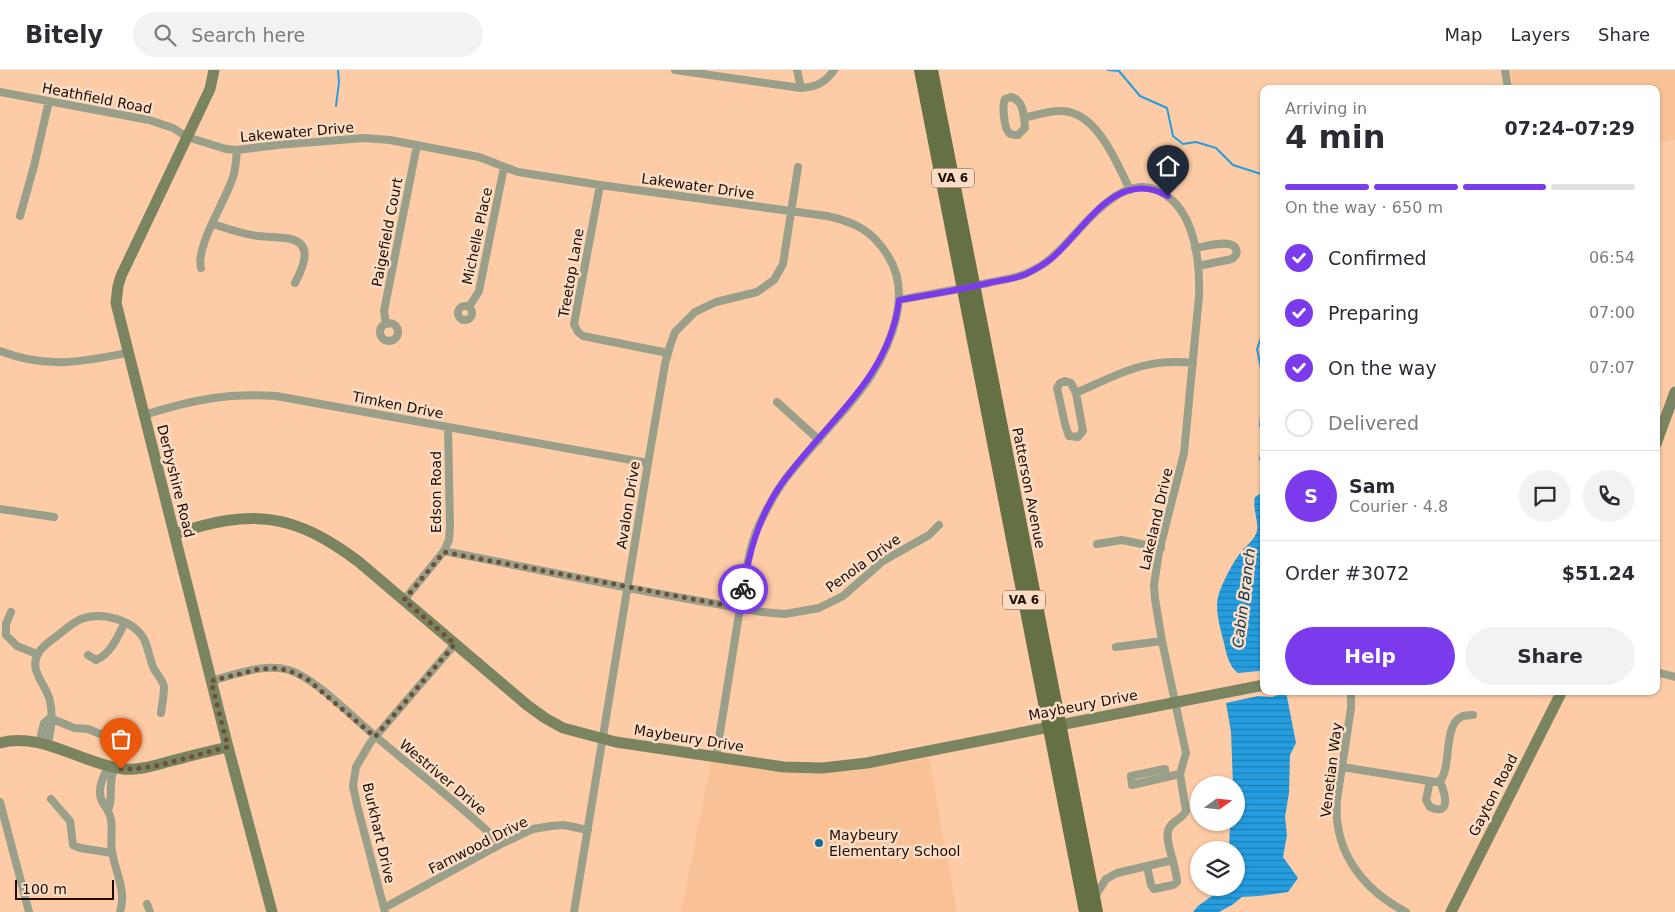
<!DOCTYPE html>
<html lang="en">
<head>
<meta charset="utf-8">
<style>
  body { margin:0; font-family:"DejaVu Sans",sans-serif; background:#f2f2f3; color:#2b2b33; height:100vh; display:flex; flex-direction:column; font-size:19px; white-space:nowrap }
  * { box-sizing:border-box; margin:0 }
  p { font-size:16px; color:#7c7c81 }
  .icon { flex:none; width:28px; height:28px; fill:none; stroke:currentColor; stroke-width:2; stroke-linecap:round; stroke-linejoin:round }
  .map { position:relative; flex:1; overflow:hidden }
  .drawer { position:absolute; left:1260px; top:15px; width:400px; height:610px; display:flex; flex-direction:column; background:#fff; border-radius:10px; box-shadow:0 1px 4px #0004 }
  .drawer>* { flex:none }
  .needle { width:32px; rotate:75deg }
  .controls { position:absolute; left:1190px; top:706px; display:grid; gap:10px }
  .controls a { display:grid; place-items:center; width:55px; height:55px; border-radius:50%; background:#fff; box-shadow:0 1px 4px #0004; font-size:25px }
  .scale { position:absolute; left:15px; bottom:12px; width:99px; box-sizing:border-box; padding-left:5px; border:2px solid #1d0d01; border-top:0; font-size:14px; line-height:18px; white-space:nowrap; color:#1d0d01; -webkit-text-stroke:4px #fbddc6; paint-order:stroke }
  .pin { position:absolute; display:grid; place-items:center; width:42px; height:42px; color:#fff; margin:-51px -21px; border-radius:50% 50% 50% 0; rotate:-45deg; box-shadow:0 0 5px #0007 }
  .pin .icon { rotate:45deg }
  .courier { position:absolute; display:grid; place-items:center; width:50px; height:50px; margin:-25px; border:4px solid #7c3aed; border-radius:50%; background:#fff; color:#222; box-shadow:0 1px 6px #0007 }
  .head em { font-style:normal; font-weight:700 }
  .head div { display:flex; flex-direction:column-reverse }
  .head { display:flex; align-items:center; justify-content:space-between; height:85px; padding:0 25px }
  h1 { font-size:32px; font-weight:700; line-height:38px }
  .bar { display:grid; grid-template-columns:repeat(4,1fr); gap:8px 5px; align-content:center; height:60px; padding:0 25px }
  .bar i { height:6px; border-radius:4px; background:#e1e1e2 }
  .bar .active { background:#7c3aed }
  .bar p { grid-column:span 4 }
  .line { display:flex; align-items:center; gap:12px; padding:0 25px; border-top:1px solid #e1e1e2 }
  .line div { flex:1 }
  .round { display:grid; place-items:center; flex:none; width:52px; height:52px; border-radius:26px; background:#f2f2f3 }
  ol { padding:0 25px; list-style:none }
  li { display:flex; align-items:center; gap:15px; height:55px }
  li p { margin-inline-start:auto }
  li .icon { padding:5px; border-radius:50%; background:#7c3aed; color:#fff; stroke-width:4 }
  li:last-child { color:#7c7c81 }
  li i { width:28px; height:28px; border:2px solid #e1e1e2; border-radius:50% }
  .action { display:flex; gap:10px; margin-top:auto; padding:10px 25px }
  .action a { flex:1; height:58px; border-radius:30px; background:#7c3aed; color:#fff; font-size:20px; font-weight:700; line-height:58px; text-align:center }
  .action a+a { background:#f2f2f3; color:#2b2b33 }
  header { display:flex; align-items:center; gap:30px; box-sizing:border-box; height:70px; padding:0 25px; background:#fff; border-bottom:1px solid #e1e1e2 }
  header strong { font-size:24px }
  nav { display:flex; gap:28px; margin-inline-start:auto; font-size:18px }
  .search { width:350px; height:45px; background:#f2f2f3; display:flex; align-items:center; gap:12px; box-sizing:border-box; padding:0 18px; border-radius:28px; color:#7c7c81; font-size:19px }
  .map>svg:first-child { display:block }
  .built { fill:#f9c196 }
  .water { fill:url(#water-rules) }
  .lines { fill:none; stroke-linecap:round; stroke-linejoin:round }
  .stream { stroke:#259ddf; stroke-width:2 }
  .street { stroke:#999f88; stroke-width:8 }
  .secondary { stroke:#7b8461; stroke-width:11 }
  .primary { stroke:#667045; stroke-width:12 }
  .done { stroke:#6b503a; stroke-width:5; stroke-dasharray:0 9 }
  .route { stroke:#7c3aed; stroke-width:6 }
  .poi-dot { fill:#136c9c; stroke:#fbddc6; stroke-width:2 }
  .labels { text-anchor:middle; stroke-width:5; stroke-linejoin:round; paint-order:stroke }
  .shield { fill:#fbddc6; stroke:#604b3c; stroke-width:1 }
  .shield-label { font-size:12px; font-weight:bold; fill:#1d0d01 }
  .street-label { font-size:14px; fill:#1d0d01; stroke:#fbddc6 }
  .poi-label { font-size:14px; fill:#1d0d01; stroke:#fbddc6; text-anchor:start }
  .water-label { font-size:15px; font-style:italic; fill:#063751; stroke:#fbddc6 }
</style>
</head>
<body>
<header>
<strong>Bitely</strong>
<div class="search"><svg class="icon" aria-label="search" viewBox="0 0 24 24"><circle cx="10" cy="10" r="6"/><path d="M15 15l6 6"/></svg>Search here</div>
<nav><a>Map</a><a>Layers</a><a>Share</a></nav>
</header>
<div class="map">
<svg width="1675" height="842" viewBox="0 0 1675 842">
  <defs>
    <pattern id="water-rules" width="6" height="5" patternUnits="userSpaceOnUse" patternTransform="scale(1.25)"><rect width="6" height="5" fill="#259ddf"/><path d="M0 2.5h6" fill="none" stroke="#1f7eb2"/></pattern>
  </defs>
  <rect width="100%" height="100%" fill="#fdcba5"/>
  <path class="built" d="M1511,0H1675V70L1656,73V19H1513Z
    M929,688L957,842H681L711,692L791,703L856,701Z"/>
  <path class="water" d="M1264,421V597L1259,601L1238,603C1228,596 1226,581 1223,569C1220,557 1215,540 1218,527C1221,515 1233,492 1241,482C1246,475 1254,471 1257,461C1259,450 1252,440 1255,427Z
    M1286,622L1296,673L1290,685L1289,723L1285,747L1287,765L1283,787L1298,808L1288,822L1259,826L1242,827L1232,835L1219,842H1193L1198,836L1223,818H1236V780H1229L1230,753L1236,752V715H1233L1231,662L1226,633L1258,626L1272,627Z"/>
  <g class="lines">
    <path class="stream" d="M1108,0L1119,1L1140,26L1167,38L1173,66L1183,74L1196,72L1216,78L1233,95L1264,105
      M336,36L339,12L338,0
      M1264,259L1257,279L1264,312L1260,356L1264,362
      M1264,369L1260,389L1264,397"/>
    <path class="street" d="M675,0L801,18C816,17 825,13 834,0
      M797,0L801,18
      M1505,0L1508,19
      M0,22L149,50L173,58L187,67L226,79L237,80L277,75L364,68L390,70L479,87L518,102L600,115L827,146C855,152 873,161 888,186C912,223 892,272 871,306C864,317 856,326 848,336C827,360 806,383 786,408C775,423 766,440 758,457C747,483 745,511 740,538C732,588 724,638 716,687
      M1011,27C1024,30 1024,47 1025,58L1018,65C1015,65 1011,65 1009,63C1004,58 1002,35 1005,29Z
      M1024,48C1036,45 1050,40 1062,41C1097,42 1117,93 1130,120
      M600,115L574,254L578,262L583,266L668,283
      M20,146L34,96L49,31
      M213,154C228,159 242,164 258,166C267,167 276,167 285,168C315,171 304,196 295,213
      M1195,178C1204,177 1232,168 1236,179C1238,184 1235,186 1232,189L1198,196
      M201,198C195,177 226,130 233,107C236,99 236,89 237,80
      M899,230C930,224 962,219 992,212C1003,210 1015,208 1025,204C1034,200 1045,194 1051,188C1082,163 1125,87 1172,130C1196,152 1200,195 1199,226L1184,383L1159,482L1154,515L1155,529L1162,571L1186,683L1180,704L1186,741C1182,750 1171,750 1168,761C1165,773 1177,798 1177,812L1173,815L1154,819L1151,815L1147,796
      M458 243a7 7 0 1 1 14 0a7 7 0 1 1-14 0Z
      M469,237L479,221L504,97
      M380 262a9 9 0 1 1 18 0a9 9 0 1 1-18 0Z
      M386,254L384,241L417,75
      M0,281C46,299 81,292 127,283
      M1065,311L1071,313L1076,323L1083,361L1078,367L1069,366L1065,354L1057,318L1060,313Z
      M1076,323C1119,304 1144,288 1193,293
      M777,332L819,370
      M144,345C192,330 225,323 276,326L648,393
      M0,439L54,447
      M1097,474L1122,470L1161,478
      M444,481L649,522L762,542L785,544L819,538L843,526L883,491L929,465L939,455
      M404,530L444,481L449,470L450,456L448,358
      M11,542L6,554V565L17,576L37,584
      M1116,577L1162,571
      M88,585L96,590C111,584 118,566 125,552
      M1656,602L1675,607
      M211,611C236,604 264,593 289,600C315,608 352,647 374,665C416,701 461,735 501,774
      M1351,621V638L1337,730C1333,781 1362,819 1406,842
      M50,648L74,658L88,659L103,665
      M39,674L44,653L50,648
      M47,676C51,662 53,645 50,631C47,615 27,600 39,582C44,574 55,568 62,562C68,557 74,552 81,549C102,541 135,550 145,571C148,579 150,589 153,597C156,604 163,609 164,617C164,625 162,635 161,643
      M109,696C103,706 96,722 103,733C107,739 110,743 111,750C113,761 110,771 112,781C115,802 127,821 120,842
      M1342,697L1436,712L1440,711
      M1166,707L1165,699L1131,706L1132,715L1180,704
      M1430,711L1426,730L1430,737C1453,747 1444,721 1440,711
      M1440,711C1452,697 1443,656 1461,647C1465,645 1470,645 1473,645
      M51,729L70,751L73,775L80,778L112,783
      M0,732L29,842
      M108,740C114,727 107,713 115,697
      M1094,828L1106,809L1117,803L1173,790
      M147,834L150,842
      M384,838L501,774L533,759L551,756L564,755L588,760
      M385,842L357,735L353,716L356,697L370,673L455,574
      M574,842L648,393L665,294L670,276L675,262L695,242L716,232L757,222L774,210L783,194L798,97"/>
    <path class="secondary" d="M214,0L210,19L121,206L118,216L116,233L228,677L272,842
      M1656,374L1675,322
      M175,464C252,438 294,443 359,492L527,635L545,648L563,658L616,672L784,697L822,698L867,693L1264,615
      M0,673C40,661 83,694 123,699C140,701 158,694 175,690C193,685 210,681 228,677
      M1451,842L1562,621"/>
    <path class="primary" d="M920,0L1085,842
      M932,0L1097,842"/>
  </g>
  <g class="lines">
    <path class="done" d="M121,699C151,701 197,684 228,677L211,611L259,599L277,598L290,601L307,609L375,667L455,574L404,530L444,482L740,538L743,519"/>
    <path class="route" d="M743,519C749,483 758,450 778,419C821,355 889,312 899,230C929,225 959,220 989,213C1001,210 1015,209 1026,204C1034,200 1045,194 1052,188C1085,159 1116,97 1168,126"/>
  </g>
  <circle class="poi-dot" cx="819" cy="773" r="5"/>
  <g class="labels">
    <g class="shield">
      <rect x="932" y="98.5" width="42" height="19" rx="4"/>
      <rect x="1003" y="520.5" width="42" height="19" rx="4"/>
    </g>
    <g class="shield-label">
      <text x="953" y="112">VA 6</text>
      <text x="1024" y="534">VA 6</text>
    </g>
    <g class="street-label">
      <text transform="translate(97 28) rotate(11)" y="5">Heathfield Road</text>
      <text transform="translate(297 62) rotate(-5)" y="5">Lakewater Drive</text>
      <text transform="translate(698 116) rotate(8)" y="5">Lakewater Drive</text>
      <text transform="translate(387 162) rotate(-79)" y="5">Paigefield Court</text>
      <text transform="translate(477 166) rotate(-78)" y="5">Michelle Place</text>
      <text transform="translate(571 203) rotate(-80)" y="5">Treetop Lane</text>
      <text transform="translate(398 335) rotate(11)" y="5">Timken Drive</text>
      <text transform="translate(176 411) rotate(76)" y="5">Derbyshire Road</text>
      <text transform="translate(1029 418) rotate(79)" y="5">Patterson Avenue</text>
      <text transform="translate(436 422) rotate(-90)" y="5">Edson Road</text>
      <text transform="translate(628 435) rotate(-81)" y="5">Avalon Drive</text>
      <text transform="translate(1156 449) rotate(-77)" y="5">Lakeland Drive</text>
      <text transform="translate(863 493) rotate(-36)" y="5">Penola Drive</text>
      <text transform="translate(1083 635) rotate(-11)" y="5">Maybeury Drive</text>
      <text transform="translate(689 668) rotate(9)" y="5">Maybeury Drive</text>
      <text transform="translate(1331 700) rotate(-83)" y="5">Venetian Way</text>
      <text transform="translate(443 707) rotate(40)" y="5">Westriver Drive</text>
      <text transform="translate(1493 725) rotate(-63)" y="5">Gayton Road</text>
      <text transform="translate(379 763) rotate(77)" y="5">Burkhart Drive</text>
      <text transform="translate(478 775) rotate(-27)" y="5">Farnwood Drive</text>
    </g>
    <g class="poi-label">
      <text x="829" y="770">Maybeury<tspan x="829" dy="16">Elementary School</tspan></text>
    </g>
    <g class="water-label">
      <text transform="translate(1244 528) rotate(-83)" y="5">Cabin Branch</text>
    </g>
  </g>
</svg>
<div class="controls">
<a><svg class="needle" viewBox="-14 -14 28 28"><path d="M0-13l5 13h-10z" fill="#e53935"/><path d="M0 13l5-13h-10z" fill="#7c7c81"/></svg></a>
<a><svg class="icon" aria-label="layers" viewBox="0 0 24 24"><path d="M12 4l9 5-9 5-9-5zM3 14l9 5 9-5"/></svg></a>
</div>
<div class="scale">100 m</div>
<div class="pin" style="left:121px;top:699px;background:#ea580c"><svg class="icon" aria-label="bag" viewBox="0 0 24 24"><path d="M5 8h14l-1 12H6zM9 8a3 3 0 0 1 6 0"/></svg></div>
<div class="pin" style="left:1168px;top:126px;background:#1f2937"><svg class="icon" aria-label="home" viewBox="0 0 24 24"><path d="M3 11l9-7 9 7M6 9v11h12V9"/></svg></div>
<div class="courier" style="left:743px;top:519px"><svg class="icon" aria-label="bike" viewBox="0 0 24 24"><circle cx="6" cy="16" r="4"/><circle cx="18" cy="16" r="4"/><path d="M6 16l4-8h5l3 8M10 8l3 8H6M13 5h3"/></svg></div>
<section class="drawer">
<div class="head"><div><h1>4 min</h1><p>Arriving in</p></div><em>07:24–07:29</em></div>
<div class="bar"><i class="active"></i><i class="active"></i><i class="active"></i><i></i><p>On the way · 650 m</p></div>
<ol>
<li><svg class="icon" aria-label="check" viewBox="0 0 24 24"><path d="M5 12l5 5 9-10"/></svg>Confirmed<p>06:54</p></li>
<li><svg class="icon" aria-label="check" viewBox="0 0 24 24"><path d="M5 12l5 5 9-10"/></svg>Preparing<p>07:00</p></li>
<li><svg class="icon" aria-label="check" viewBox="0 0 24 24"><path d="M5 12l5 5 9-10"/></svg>On the way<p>07:07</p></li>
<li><i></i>Delivered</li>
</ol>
<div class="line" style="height:90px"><b class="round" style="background:#7c3aed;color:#fff">S</b><div><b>Sam</b><p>Courier · 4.8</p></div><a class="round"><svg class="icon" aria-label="chat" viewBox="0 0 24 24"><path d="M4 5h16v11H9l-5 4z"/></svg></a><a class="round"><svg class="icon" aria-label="phone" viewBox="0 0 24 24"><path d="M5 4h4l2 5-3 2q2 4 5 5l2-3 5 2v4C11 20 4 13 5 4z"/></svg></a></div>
<div class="line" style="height:65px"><div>Order #3072</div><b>$51.24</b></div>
<div class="action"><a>Help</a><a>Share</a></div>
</section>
</div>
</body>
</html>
